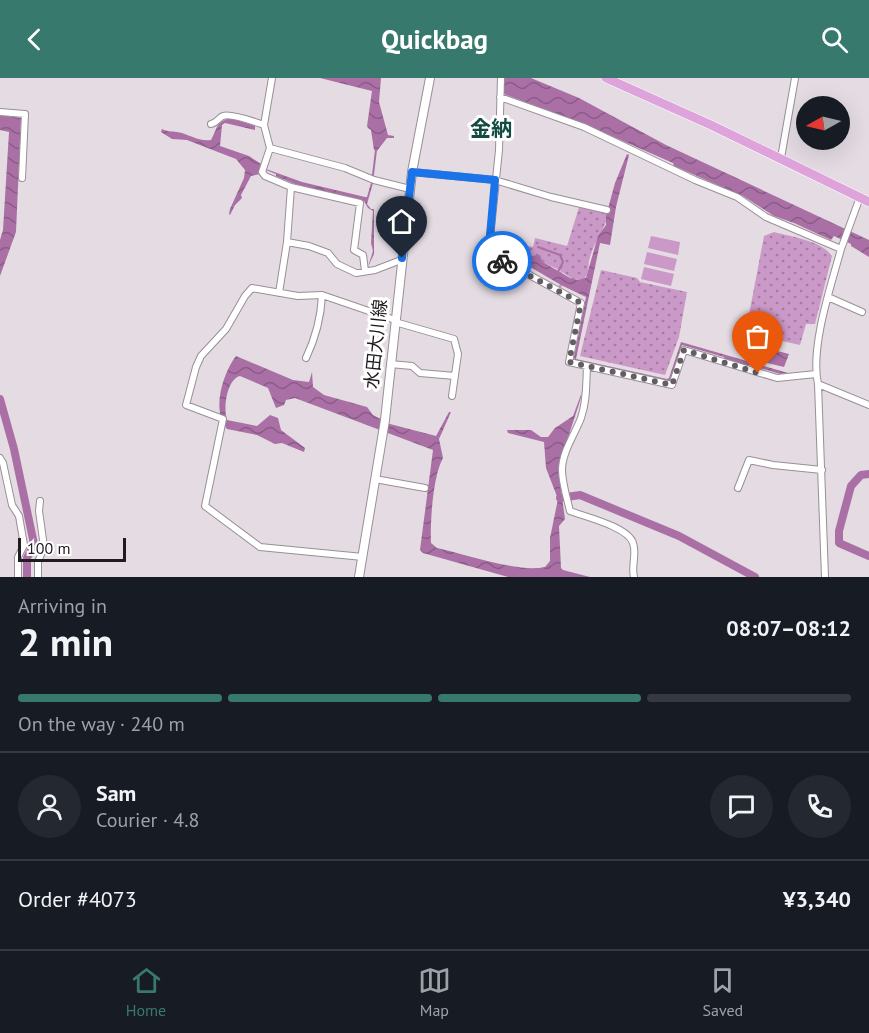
<!DOCTYPE html>
<html lang="en">
<head>
<meta charset="utf-8">
<style>
  body { margin:0; font-family:"PT Sans","Noto Sans JP",sans-serif; background:#242831; color:#f1f3f6; height:100vh; display:flex; flex-direction:column; font-size:22px; white-space:nowrap }
  * { box-sizing:border-box; margin:0 }
  p { font-size:20px; color:#9ea1a6 }
  .icon { flex:none; width:33px; height:33px; fill:none; stroke:currentColor; stroke-width:2; stroke-linecap:round; stroke-linejoin:round }
  .map { position:relative; height:499px; overflow:hidden }
  .sheet { display:flex; flex-direction:column; background:#171b24; flex:1 }
  .sheet>* { flex:none }
  .needle { width:39px; rotate:262deg }
  .controls { position:absolute; left:796px; top:18px; display:grid; gap:12px }
  .controls a { display:grid; place-items:center; width:54px; height:54px; border-radius:50%; background:#171b24; box-shadow:0 6px 24px #0002; font-size:30px }
  .scale { position:absolute; left:18px; bottom:15px; width:108px; box-sizing:border-box; padding-left:6px; border:3px solid #1f1b1e; border-top:0; font-size:16px; line-height:21px; white-space:nowrap; color:#1f1b1e; -webkit-text-stroke:4px #fff; paint-order:stroke }
  .pin { position:absolute; display:grid; place-items:center; width:51px; height:51px; color:#fff; margin:-62px -26px; border-radius:50% 50% 50% 0; rotate:-45deg; box-shadow:0 0 6px #0007 }
  .pin .icon { rotate:45deg }
  .courier { position:absolute; display:grid; place-items:center; width:60px; height:60px; margin:-30px; border:4px solid #1a73e8; border-radius:50%; background:#fff; color:#222; box-shadow:0 2px 8px #0007 }
  .headline em { font-style:normal; font-weight:700 }
  .headline div { display:flex; flex-direction:column-reverse }
  .headline { display:flex; align-items:center; justify-content:space-between; height:102px; padding:0 18px }
  h1 { font-size:39px; font-weight:700; line-height:45px }
  .bar { display:grid; grid-template-columns:repeat(4,1fr); gap:9px 6px; align-content:center; height:72px; padding:0 18px }
  .bar i { height:8px; border-radius:4px; background:#363941 }
  .bar .on { background:#377a6d }
  .bar p { grid-column:span 4 }
  .line { display:flex; align-items:center; gap:15px; padding:0 18px; border-top:2px solid #363941 }
  .line div { flex:1 }
  .round { display:grid; place-items:center; flex:none; width:63px; height:63px; border-radius:32px; background:#242831 }
  header { display:flex; justify-content:space-between; align-items:center; height:78px; padding:0 18px; background:#377a6d; color:#fff; font-size:27px; font-weight:700 }
  .tabs { display:flex; justify-content:space-around; align-items:center; height:84px; border-top:2px solid #363941; background:#171b24; font-size:16px; color:#9ea1a6 }
  .tabs a { display:grid; justify-items:center; gap:3px }
  .tabs .on { color:#377a6d }
  .map>svg:first-child { display:block }
  .park { fill:url(#park-dots) }
  .pitch { fill:#cb99c8 }
  .water { fill:url(#water-waves) }
  .lines { fill:none; stroke-linecap:round; stroke-linejoin:round }
  .stream { stroke:#aa70a6; stroke-width:2 }
  .canal { stroke:#aa70a6; stroke-width:8 }
  .street-casing { stroke:#988f97; stroke-width:8 }
  .secondary-casing { stroke:#988f97; stroke-width:10 }
  .primary-casing { stroke:#fff; stroke-width:10 }
  .street { stroke:#fff; stroke-width:6 }
  .secondary { stroke:#fff; stroke-width:8 }
  .primary { stroke:#dfa3dc; stroke-width:9 }
  .done { stroke:#645e63; stroke-width:6; stroke-dasharray:0 10.8 }
  .route { stroke:#1a73e8; stroke-width:8 }
  .labels { text-anchor:middle; stroke-width:6; stroke-linejoin:round; paint-order:stroke }
  .street-label { font-size:18px; fill:#1f1b1e; stroke:#fff }
  .quarter-label { font-size:21px; font-weight:bold; fill:#124b41; stroke:#fff }
</style>
</head>
<body>
<header><svg class="icon" aria-label="back" viewBox="0 0 24 24"><path d="M15 5l-7 7 7 7"/></svg>Quickbag<svg class="icon" aria-label="search" viewBox="0 0 24 24"><circle cx="10" cy="10" r="6"/><path d="M15 15l6 6"/></svg></header>
<div class="map">
<svg width="869" height="499" viewBox="0 0 869 499">
  <defs>
    <pattern id="park-dots" width="8" height="8" patternUnits="userSpaceOnUse" patternTransform="scale(1.5)"><rect width="8" height="8" fill="#cb99c8"/><path d="M2 2h.1M6 6h.1" fill="none" stroke="#a47ca2" stroke-width="1.8" stroke-linecap="round"/></pattern>
    <pattern id="water-waves" width="16" height="10" patternUnits="userSpaceOnUse" patternTransform="scale(1.5)"><rect width="16" height="10" fill="#aa70a6"/><path d="M0 5q4-4 8 0t8 0" fill="none" stroke="#8a5b87"/></pattern>
  </defs>
  <rect width="100%" height="100%" fill="#e4dbe3"/>
  <path class="park" d="M580,126L609,134C605,152 593,165 589,183C588,191 589,195 584,201L574,202L562,194L561,196L565,202L561,210L558,209L562,203L558,197L561,193L543,184L541,179L531,178L493,164V160L533,169L535,160L567,168Z
    M774,154C791,159 821,162 832,178L815,246H806L800,267L755,257L747,247L764,158Z
    M601,192L637,200L640,204L687,214L679,259L665,297L580,278Z"/>
  <path class="pitch" d="M651,158L680,164L678,177L648,170Z
    M647,174L677,181L674,193L644,186Z
    M644,189L674,196L671,208L641,201Z"/>
  <path class="water" d="M320,0H381L379,24L388,57L394,58V60H387L377,73L374,72L371,52L368,50L367,48L372,13Z
    M504,0H531L579,20L666,67L869,162V179L851,168V166L834,158L831,162L794,145L774,138L743,118L674,88L673,85L584,46L504,16Z
    M0,37L21,40L16,154L0,198V162L3,152L9,54L0,52Z
    M231,40L255,48V52L225,45L222,47L220,68L249,78L261,86L260,96L251,98L241,117L242,120L235,127L230,137L229,136L230,131L244,100L245,92L236,81L187,62L172,61L161,54L162,51C168,54 171,53 177,54C189,56 199,64 211,62C218,50 215,44 231,40Z
    M627,76L629,77L616,129L610,167L600,165L576,281L667,301L669,300L681,264L788,295L780,296L750,287L747,288L725,282L724,279L682,267L671,301L668,303L575,283L574,279L586,219L561,207L508,176L493,174L494,166L507,169L531,178L540,177L543,184L570,200L577,202L586,200L598,158L606,147V138L615,105Z
    M266,91L302,104L365,119H367L371,105H373L367,126L371,131H374V176L368,189L373,173L371,165L373,133L368,130L364,123L295,106L276,98V96L266,92Z
    M762,269L789,276L784,289L759,283Z
    M236,278L293,302L309,304L312,294L313,309L324,317L367,329L373,337L390,346L436,358L449,334H451L439,361L443,380C433,397 430,444 431,465L437,470C465,476 518,495 545,489L550,483V460L558,421L546,390L544,364L508,355L507,352H531L541,359H548L555,350L573,338L582,314L580,323L558,390L565,441L559,448L561,490L563,492L590,499H508L423,475L420,472L433,372L295,320L286,322L284,327L276,330L268,310L240,298C227,301 223,330 227,342L257,348L270,337L278,340L281,352L305,370L304,374L282,365L275,366L257,357L227,351C211,332 223,295 236,278Z"/>
  <g class="lines">
    <path class="stream" d="M372,105L376,72
      M538,169L560,177L563,184L558,194"/>
    <path class="canal" d="M0,321L14,371L34,466L27,480V499
      M869,396L861,397L851,408L839,453V465L869,478
      M560,420L580,417L679,458L755,499"/>
    <g class="street-casing">
      <path id="street" d="M501,0L499,72L488,180L500,181L581,225L569,284L672,307L684,272L777,300L816,296
        M500,19L584,49L695,102L737,119L766,139L841,171L860,119
        M0,34L25,36L22,100
        M211,46C217,45 218,40 223,38C231,35 255,44 264,47
        M270,70L264,47L272,0
        M781,80L795,0
        M412,94L495,102L551,119L607,132
        M291,109L360,125L354,172L363,177L365,193
        M287,164L309,168L328,175L337,186L356,195L375,192L401,182
        M279,215L287,164L291,109L265,98L262,94L270,70L345,90L374,102L410,111
        M828,219L862,234
        M395,244L454,261L458,276L452,318
        M306,280C316,259 321,241 322,217
        M390,286L412,288L420,295L455,298
        M587,289C586,306 587,323 581,340C575,356 562,374 562,392C562,405 567,420 570,433C586,439 628,449 633,465C637,476 631,488 634,499
        M818,306L869,327
        M0,380L3,385L12,427L19,438L24,467L18,479V499
        M375,401L425,410
        M738,410L749,382L773,387L822,392
        M363,479L260,469L205,428L223,341L186,327L196,289L201,278L226,251L245,218L252,210L298,218L322,217L395,242
        M38,499V484L44,469L39,433L40,423
        M825,499L818,306C810,269 831,208 841,171"/>
    </g>
    <g class="secondary-casing">
      <path id="secondary" d="M359,499L385,342L412,94L430,0"/>
    </g>
    <g class="primary-casing">
      <path id="primary" d="M606,0L711,47L869,124"/>
    </g>
    <use href="#street" class="street"/>
    <use href="#secondary" class="secondary"/>
    <use href="#primary" class="primary"/>
  </g>
  <g class="lines">
    <path class="done" d="M502,183L581,225L569,284L672,307L684,272L758,295"/>
    <path class="route" d="M402,180L412,94L495,102L488,180L502,183"/>
  </g>
  <g class="labels">
    <g class="street-label">
      <text transform="translate(376 266) rotate(-84)" y="6">水田大川線</text>
    </g>
    <g class="quarter-label">
      <text x="491" y="58">金納</text>
    </g>
  </g>
</svg>
<div class="controls">
<a><svg class="needle" viewBox="-14 -14 28 28"><path d="M0-13l5 13h-10z" fill="#e53935"/><path d="M0 13l5-13h-10z" fill="#9ea1a6"/></svg></a>
</div>
<div class="scale">100 m</div>
<div class="pin" style="left:758px;top:295px;background:#ea580c"><svg class="icon" aria-label="bag" viewBox="0 0 24 24"><path d="M5 8h14l-1 12H6zM9 8a3 3 0 0 1 6 0"/></svg></div>
<div class="pin" style="left:402px;top:180px;background:#1f2937"><svg class="icon" aria-label="home" viewBox="0 0 24 24"><path d="M3 11l9-7 9 7M6 9v11h12V9"/></svg></div>
<div class="courier" style="left:502px;top:183px"><svg class="icon" aria-label="bike" viewBox="0 0 24 24"><circle cx="6" cy="16" r="4"/><circle cx="18" cy="16" r="4"/><path d="M6 16l4-8h5l3 8M10 8l3 8H6M13 5h3"/></svg></div>
</div>
<section class="sheet">
<div class="headline"><div><h1>2 min</h1><p>Arriving in</p></div><em>08:07–08:12</em></div>
<div class="bar"><i class="on"></i><i class="on"></i><i class="on"></i><i></i><p>On the way · 240 m</p></div>
<div class="line" style="height:108px"><a class="round"><svg class="icon" aria-label="person" viewBox="0 0 24 24"><circle cx="12" cy="8" r="4"/><path d="M4 21q1-7 8-7t8 7"/></svg></a><div><b>Sam</b><p>Courier · 4.8</p></div><a class="round"><svg class="icon" aria-label="chat" viewBox="0 0 24 24"><path d="M4 5h16v11H9l-5 4z"/></svg></a><a class="round"><svg class="icon" aria-label="phone" viewBox="0 0 24 24"><path d="M5 4h4l2 5-3 2q2 4 5 5l2-3 5 2v4C11 20 4 13 5 4z"/></svg></a></div>
<div class="line" style="height:78px"><div>Order #4073</div><b>¥3,340</b></div>
</section>
<nav class="tabs">
<a class="on"><svg class="icon" aria-label="home" viewBox="0 0 24 24"><path d="M3 11l9-7 9 7M6 9v11h12V9"/></svg>Home</a>
<a><svg class="icon" aria-label="map" viewBox="0 0 24 24"><path d="M3 6l6-2 6 2 6-2v14l-6 2-6-2-6 2zM9 4v14M15 6v14"/></svg>Map</a>
<a><svg class="icon" aria-label="saved" viewBox="0 0 24 24"><path d="M7 4h10v16l-5-4-5 4z"/></svg>Saved</a>
</nav>
</body>
</html>
